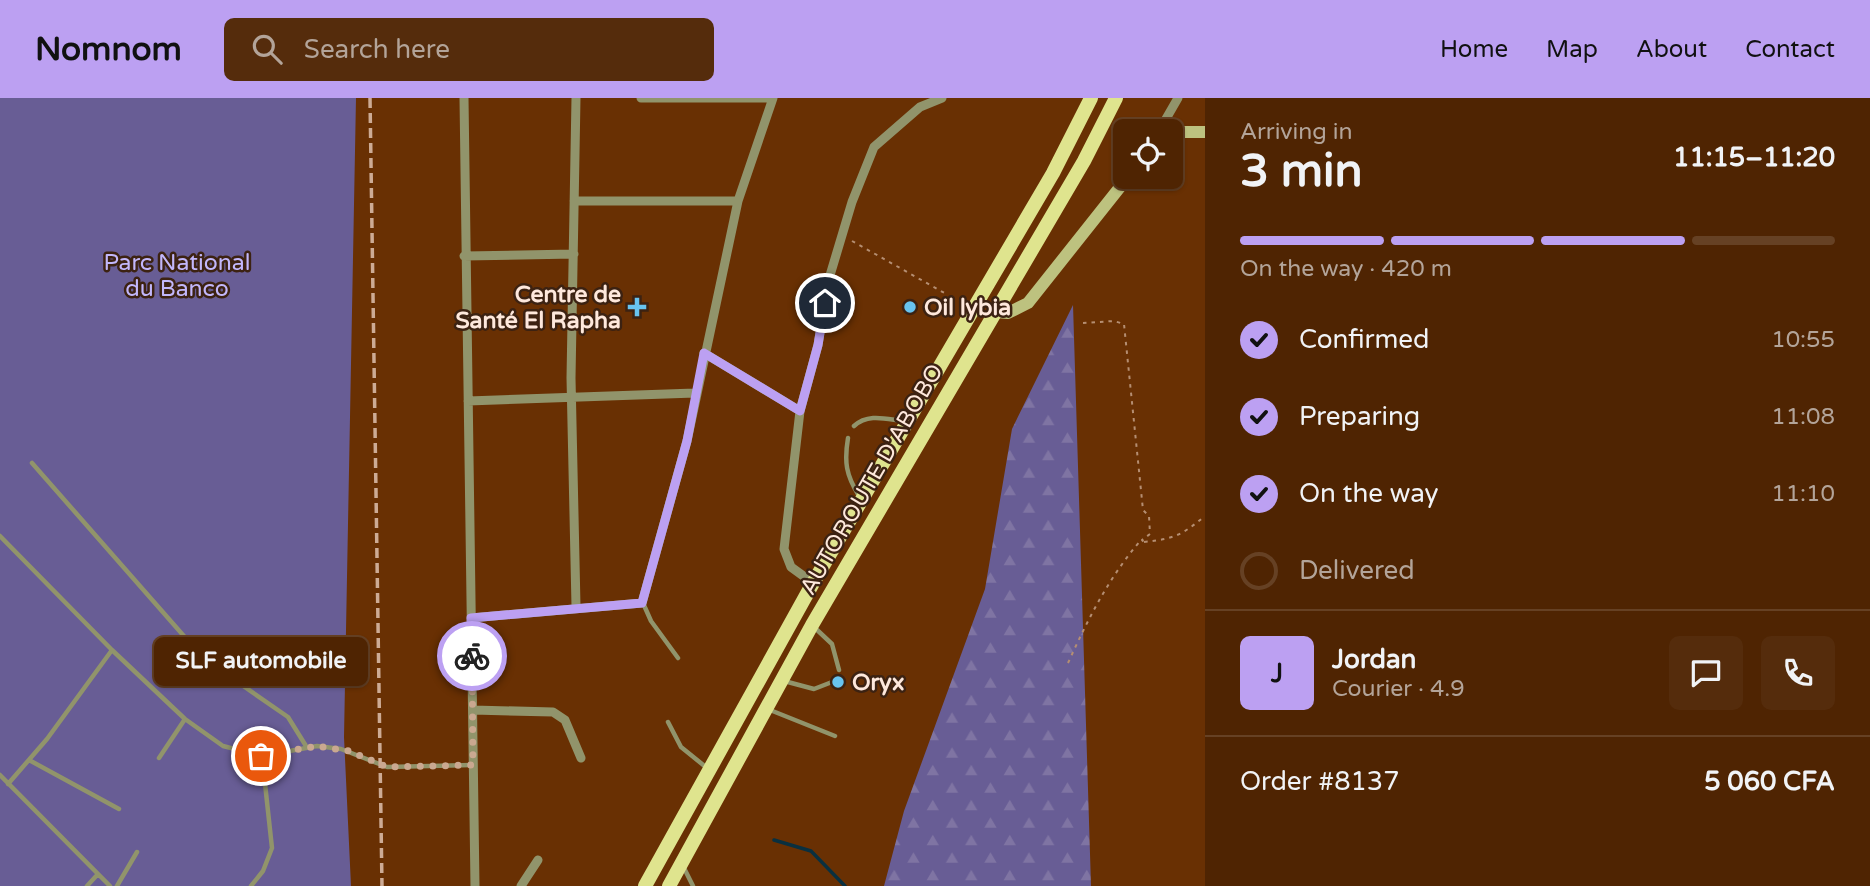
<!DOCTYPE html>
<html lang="en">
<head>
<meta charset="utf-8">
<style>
  body { margin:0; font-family:"Varela Round",sans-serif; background:#552c0c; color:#f1f3f6; height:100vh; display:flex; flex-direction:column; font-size:26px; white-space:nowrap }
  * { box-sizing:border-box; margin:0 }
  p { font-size:23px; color:#b3a499 }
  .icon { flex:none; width:38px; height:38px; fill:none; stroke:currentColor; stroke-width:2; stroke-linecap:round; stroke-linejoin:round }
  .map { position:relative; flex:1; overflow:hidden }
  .side { display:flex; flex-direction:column; background:#4f2402; width:665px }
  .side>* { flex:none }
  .controls { position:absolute; left:1113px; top:21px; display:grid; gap:14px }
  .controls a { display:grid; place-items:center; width:70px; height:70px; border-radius:10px; background:#4f2402; box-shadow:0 2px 5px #0004,0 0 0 2px #664124; font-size:35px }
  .pin { position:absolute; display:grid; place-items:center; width:60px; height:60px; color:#fff; margin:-30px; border:4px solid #fff; border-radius:50%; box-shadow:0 2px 7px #0007 }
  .courier { position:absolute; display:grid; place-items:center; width:70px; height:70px; margin:-35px; border:5px solid #bca0f2; border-radius:50%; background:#fff; color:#222; box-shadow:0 2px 9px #0007 }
  .bubble { position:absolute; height:49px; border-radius:10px; background:#4f2402; box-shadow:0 2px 5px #0004,0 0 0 2px #664124; font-size:23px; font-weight:700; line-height:49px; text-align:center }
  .headline em { font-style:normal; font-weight:700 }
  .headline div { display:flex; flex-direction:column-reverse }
  .headline { display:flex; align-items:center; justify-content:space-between; height:119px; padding:0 35px }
  h1 { font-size:46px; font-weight:700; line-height:52px }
  .bar { display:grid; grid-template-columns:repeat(4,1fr); gap:10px 7px; align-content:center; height:84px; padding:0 35px }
  .bar i { height:9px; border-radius:5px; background:#664124 }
  .bar .selected { background:#bca0f2 }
  .bar p { grid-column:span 4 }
  .line { display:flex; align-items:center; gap:18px; padding:0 35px; border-top:2px solid #664124 }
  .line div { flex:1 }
  .round { display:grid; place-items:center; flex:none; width:74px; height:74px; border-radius:10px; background:#552c0c }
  ol { padding:0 35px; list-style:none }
  li { display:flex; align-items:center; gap:21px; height:77px }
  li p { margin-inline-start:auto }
  li .icon { padding:7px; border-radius:50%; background:#bca0f2; color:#111; stroke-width:4 }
  li:last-child { color:#b3a499 }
  li i { width:38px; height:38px; border:4px solid #664124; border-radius:50% }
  header { display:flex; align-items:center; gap:42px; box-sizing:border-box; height:98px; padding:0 35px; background:#bca0f2; color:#111 }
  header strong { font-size:33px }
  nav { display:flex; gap:38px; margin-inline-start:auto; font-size:24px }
  .search { width:490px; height:63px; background:#552c0c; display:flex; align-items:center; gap:18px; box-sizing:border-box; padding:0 24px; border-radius:10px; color:#b3a499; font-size:26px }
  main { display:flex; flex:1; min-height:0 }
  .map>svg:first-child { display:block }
  .forest { fill:url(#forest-firs) }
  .park { fill:#685d95 }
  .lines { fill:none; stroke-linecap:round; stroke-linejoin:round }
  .stream { stroke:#093040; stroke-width:3.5 }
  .path { stroke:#b58e72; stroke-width:2; stroke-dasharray:3.5 5; stroke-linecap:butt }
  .lane { stroke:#91946b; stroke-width:4.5 }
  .street { stroke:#91946b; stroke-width:9 }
  .secondary { stroke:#bdc27f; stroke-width:12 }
  .primary { stroke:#dfe48e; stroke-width:14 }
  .rail { stroke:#cdab95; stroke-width:3.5; stroke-dasharray:10 5; stroke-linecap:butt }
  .done { stroke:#caa890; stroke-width:7; stroke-dasharray:0 12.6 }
  .route { stroke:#bca0f2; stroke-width:9 }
  .poi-dot { fill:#68c4f0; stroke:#3c2212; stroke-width:2.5 }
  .labels { text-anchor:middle; stroke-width:5; stroke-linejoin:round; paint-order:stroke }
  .park-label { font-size:23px; fill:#c2b7fb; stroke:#3c2212 }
  .poi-label { font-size:23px; font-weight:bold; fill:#fee8dc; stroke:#3c2212; text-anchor:start }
  .street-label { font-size:23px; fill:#fee8dc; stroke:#3c2212 }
</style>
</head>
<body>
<header>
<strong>Nomnom</strong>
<div class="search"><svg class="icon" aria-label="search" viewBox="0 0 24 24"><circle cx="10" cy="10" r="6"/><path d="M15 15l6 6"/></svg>Search here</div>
<nav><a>Home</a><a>Map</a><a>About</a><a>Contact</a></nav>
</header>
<main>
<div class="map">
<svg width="1205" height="788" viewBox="0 0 1205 788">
  <defs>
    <pattern id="forest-firs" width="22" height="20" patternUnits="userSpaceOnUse" patternTransform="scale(1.75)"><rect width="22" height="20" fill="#685d95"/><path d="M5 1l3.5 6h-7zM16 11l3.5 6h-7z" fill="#7f74a3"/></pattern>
  </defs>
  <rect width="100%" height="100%" fill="#693003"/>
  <path class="forest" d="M1073,207L1091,788H884L904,713L985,491L1012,331Z"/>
  <path class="park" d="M0,0H356L344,639L351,788H0Z"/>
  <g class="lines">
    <path class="stream" d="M774,742L811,753L845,788"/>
    <path class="path" d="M852,143L948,197
      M1083,225L1114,223L1124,226L1143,412L1149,418L1150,436L1142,442L1144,444
      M1144,444C1174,441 1182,437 1205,418
      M1068,565C1088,521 1109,479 1141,442"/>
    <path class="lane" d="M854,328C868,315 886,321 903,323
      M848,340C844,364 846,377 859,398
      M32,365L190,545L210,565L288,619L306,648
      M0,438L112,552L185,621L223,648L262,658L317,648L341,651L387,669L472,667
      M643,505L651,523L678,560
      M815,530L832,546L839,572
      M784,583L814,591L832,584
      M770,612L835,638
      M668,624L681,649L707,670
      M159,660L185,621
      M29,662L119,711
      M0,677L110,788
      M8,686L47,641L112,552
      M684,770L693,788
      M87,788L98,776
      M117,788L137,754
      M251,788L263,773L272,750L262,658"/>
    <path class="street" d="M464,0L475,788
      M641,0H773
      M1159,33L1178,0
      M574,103H738
      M464,158L574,156
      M704,255L800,313
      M468,303L695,295
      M813,485L791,469L784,451L800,313L818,247L828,184L852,104L874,49L920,9L942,0
      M576,508L571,280L576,0
      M471,520L642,505L687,343L738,103L773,0
      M473,612L553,614L565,622L581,660
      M521,788L538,762"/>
    <path class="secondary" d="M1171,34H1205
      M996,214L1008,215L1028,205L1128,79"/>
    <path class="primary" d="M645,788L813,485L1053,75L1091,0
      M669,788L812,527L1084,63L1116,0"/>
    <path class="rail" d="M370,0L382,788"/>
  </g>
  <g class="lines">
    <path class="done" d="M261,658L317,648L349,653L387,669L473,667L472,558"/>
    <path class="route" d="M472,558L471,520L642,505L687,343L704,255L800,313L818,247L825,205"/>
  </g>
  <g class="poi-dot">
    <path d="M633.5 198.5h7v7h7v7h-7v7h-7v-7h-7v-7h7z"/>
    <circle cx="910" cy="209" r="7"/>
    <circle cx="838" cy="584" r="7"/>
  </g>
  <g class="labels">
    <g class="park-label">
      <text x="177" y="172">Parc National<tspan x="177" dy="26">du Banco</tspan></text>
    </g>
    <g class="poi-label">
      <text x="621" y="204" text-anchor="end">Centre de<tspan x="621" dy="26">Santé El Rapha</tspan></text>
      <text x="924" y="217">Oil lybia</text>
      <text x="852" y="592">Oryx</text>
    </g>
    <g class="street-label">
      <text transform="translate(871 381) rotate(-60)" y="8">AUTOROUTE D'ABOBO</text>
    </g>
  </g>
</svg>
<div class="controls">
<a><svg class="icon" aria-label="locate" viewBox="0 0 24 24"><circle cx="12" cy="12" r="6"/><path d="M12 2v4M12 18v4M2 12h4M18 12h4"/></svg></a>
</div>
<div class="pin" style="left:261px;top:658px;background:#ea580c"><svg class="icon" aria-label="bag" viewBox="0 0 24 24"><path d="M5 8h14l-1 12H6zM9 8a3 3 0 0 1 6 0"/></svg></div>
<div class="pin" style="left:825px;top:205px;background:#1f2937"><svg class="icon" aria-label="home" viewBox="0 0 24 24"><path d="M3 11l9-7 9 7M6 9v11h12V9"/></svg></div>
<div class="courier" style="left:472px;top:558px"><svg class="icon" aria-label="bike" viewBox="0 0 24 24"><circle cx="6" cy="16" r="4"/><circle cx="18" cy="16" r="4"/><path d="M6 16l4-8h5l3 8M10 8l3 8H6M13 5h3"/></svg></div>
<div class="bubble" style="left:154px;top:539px;width:214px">SLF automobile</div>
</div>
<section class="side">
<div class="headline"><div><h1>3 min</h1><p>Arriving in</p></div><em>11:15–11:20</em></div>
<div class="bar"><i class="selected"></i><i class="selected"></i><i class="selected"></i><i></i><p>On the way · 420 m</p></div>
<ol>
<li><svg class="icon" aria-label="check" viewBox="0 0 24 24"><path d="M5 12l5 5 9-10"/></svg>Confirmed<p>10:55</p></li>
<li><svg class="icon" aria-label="check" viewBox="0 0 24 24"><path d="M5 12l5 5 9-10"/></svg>Preparing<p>11:08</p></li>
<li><svg class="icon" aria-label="check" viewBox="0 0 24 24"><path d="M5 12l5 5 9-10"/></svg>On the way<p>11:10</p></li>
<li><i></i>Delivered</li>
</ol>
<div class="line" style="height:126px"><b class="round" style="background:#bca0f2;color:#111">J</b><div><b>Jordan</b><p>Courier · 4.9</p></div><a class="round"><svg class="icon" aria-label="chat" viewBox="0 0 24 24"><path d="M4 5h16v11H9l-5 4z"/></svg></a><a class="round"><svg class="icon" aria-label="phone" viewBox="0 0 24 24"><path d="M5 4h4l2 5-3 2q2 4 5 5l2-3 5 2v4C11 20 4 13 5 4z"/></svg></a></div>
<div class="line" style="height:91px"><div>Order #8137</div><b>5 060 CFA</b></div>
</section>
</main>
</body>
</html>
